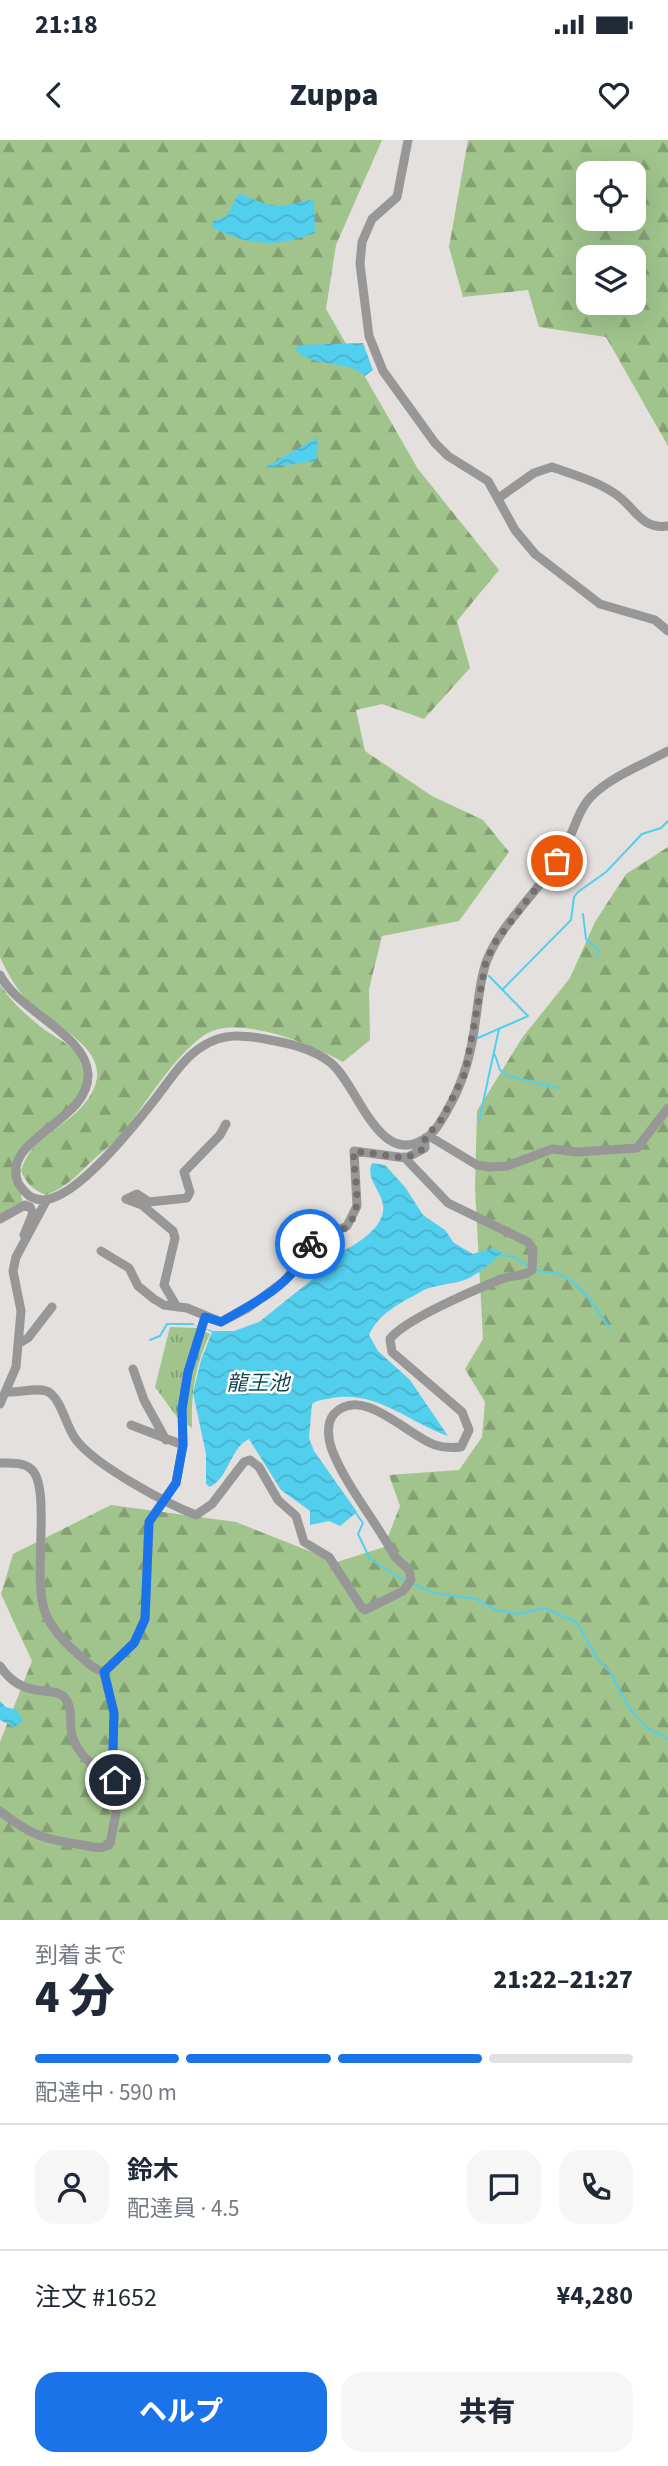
<!DOCTYPE html>
<html lang="ja">
<head>
<meta charset="utf-8">
<style>
  body { margin:0; font-family:"Source Sans 3","Noto Sans JP",sans-serif; background:#f6f6f7; color:#1f2937; height:100vh; display:flex; flex-direction:column; font-size:26px; white-space:nowrap }
  * { box-sizing:border-box; margin:0 }
  p { font-size:23px; color:#747a83 }
  .icon { flex:none; width:38px; height:38px; fill:none; stroke:currentColor; stroke-width:2; stroke-linecap:round; stroke-linejoin:round }
  .map { position:relative; height:1780px; overflow:hidden }
  .side { display:flex; flex-direction:column; background:#fff; flex:1 }
  .side>* { flex:none }
  .controls { position:absolute; left:576px; top:21px; display:grid; gap:14px }
  .controls a { display:grid; place-items:center; width:70px; height:70px; border-radius:14px; background:#fff; box-shadow:0 7px 28px #0002; font-size:35px }
  .pin { position:absolute; display:grid; place-items:center; width:60px; height:60px; color:#fff; margin:-30px; border:4px solid #fff; border-radius:50%; box-shadow:0 2px 7px #0007 }
  .courier { position:absolute; display:grid; place-items:center; width:70px; height:70px; margin:-35px; border:5px solid #1a73e8; border-radius:50%; background:#fff; color:#222; box-shadow:0 2px 9px #0007 }
  .summary em { font-style:normal; font-weight:800 }
  .summary div { display:flex; flex-direction:column-reverse }
  .summary { display:flex; align-items:center; justify-content:space-between; height:119px; padding:0 35px }
  h1 { font-size:46px; font-weight:800; line-height:52px }
  .bar { display:grid; grid-template-columns:repeat(4,1fr); gap:10px 7px; align-content:center; height:84px; padding:0 35px }
  .bar i { height:9px; border-radius:5px; background:#e0e1e3 }
  .bar .active { background:#1a73e8 }
  .bar p { grid-column:span 4 }
  .line { display:flex; align-items:center; gap:18px; padding:0 35px; border-top:2px solid #e0e1e3 }
  .line div { flex:1 }
  .round { display:grid; place-items:center; flex:none; width:74px; height:74px; border-radius:21px; background:#f6f6f7 }
  .button { display:flex; gap:14px; margin-top:auto; padding:14px 35px }
  .button a { flex:1; height:80px; border-radius:21px; background:#1a73e8; color:#fff; font-size:28px; font-weight:800; line-height:80px; text-align:center }
  .button a+a { background:#f6f6f7; color:#1f2937 }
  .status { display:flex; justify-content:space-between; align-items:center; height:49px; padding:0 35px; background:#fff; direction:ltr }
  .status svg { height:19px; fill:currentColor }
  header { display:flex; justify-content:space-between; align-items:center; height:91px; padding:0 35px; background:#fff; font-size:32px; font-weight:800 }
  .map>svg:first-child { display:block }
  .grass { fill:url(#grass-tufts) }
  .forest { fill:url(#forest-firs); fill-rule:evenodd }
  .water { fill:url(#water-waves) }
  .lines { fill:none; stroke-linecap:round; stroke-linejoin:round }
  .stream { stroke:#53cfee; stroke-width:2 }
  .minor { stroke:#989797; stroke-width:9 }
  .done { stroke:#73716f; stroke-width:7; stroke-dasharray:0 12.6 }
  .route { stroke:#1a73e8; stroke-width:9 }
  .labels { text-anchor:middle; stroke-width:5; stroke-linejoin:round; paint-order:stroke }
  .water-label { font-size:21px; font-style:italic; fill:#124855; stroke:#fff }
</style>
</head>
<body>
<div class="status"><b>21:18</b><svg viewBox="0 0 49 12"><path d="M0 12V9h3v3zM5 12V6h3v6zM10 12V3h3v9zM15 12V0h3v12zM26 1h20v11H26zM47 4h2v5h-2z"/></svg></div>
<header><svg class="icon" aria-label="back" viewBox="0 0 24 24"><path d="M15 5l-7 7 7 7"/></svg>Zuppa<svg class="icon" aria-label="heart" viewBox="0 0 24 24"><path d="M12 20l-8-8c-3-5 5-10 8-4 3-6 11-1 8 4z"/></svg></header>
<div class="map">
<svg width="668" height="1780" viewBox="0 0 668 1780">
  <defs>
    <pattern id="grass-tufts" width="24" height="20" patternUnits="userSpaceOnUse" patternTransform="scale(1.75)"><rect width="24" height="20" fill="#a0c48c"/><path d="M3 7l-1-3M5 7V3M7 7l1-3M15 17l-1-3M17 17v-4M19 17l1-3" fill="none" stroke="#83a073"/></pattern>
    <pattern id="forest-firs" width="22" height="20" patternUnits="userSpaceOnUse" patternTransform="scale(1.75)"><rect width="22" height="20" fill="#a0c48c"/><path d="M5 1l3.5 6h-7zM16 11l3.5 6h-7z" fill="#83a073"/></pattern>
    <pattern id="water-waves" width="16" height="10" patternUnits="userSpaceOnUse" patternTransform="scale(1.75)"><rect width="16" height="10" fill="#53cfee"/><path d="M0 5q4-4 8 0t8 0" fill="none" stroke="#49b2cd"/></pattern>
  </defs>
  <rect width="100%" height="100%" fill="#e3e0dd"/>
  <path class="grass" d="M170,1187L196,1188L210,1194C195,1226 191,1252 192,1288L177,1277L155,1247Z"/>
  <path class="forest" d="M0,0H382L336,105L326,169L418,329L499,430L457,481L470,528L424,579L382,564L356,570L365,611L432,656L483,680L509,712L459,781L382,796L369,849L370,900L343,922C313,905 239,874 206,894C175,914 147,962 124,991C115,1002 103,1011 93,1020C78,1034 66,1048 46,1055C30,1048 25,1042 19,1025C35,996 69,986 88,959C121,912 56,889 29,862C16,849 8,834 0,817Z
    M468,0H668V306L606,197L539,187L528,150L463,157L449,107ZM634,33V79H588V33ZM634,117V163H588V117Z
    M668,707V1780H0V1602L32,1521L1,1454L13,1414L111,1365L236,1382L337,1422L384,1407L400,1366L389,1335L459,1330L482,1297L485,1262L465,1229L483,1199L475,1047L477,971L522,898L570,838L595,782L626,734Z
    M0,845C12,862 25,874 41,887C53,897 71,903 78,917C110,984 0,988 23,1063L0,1075Z"/>
  <path class="water" d="M239,53L265,64L281,66L314,59L315,93C274,108 250,106 211,87L214,80L226,77Z
    M363,203L373,230L365,236C347,219 312,229 295,209L298,205Z
    M318,297L316,321L264,328Z
    M372,1023L385,1025L405,1047L423,1075L445,1090L454,1103L473,1114L492,1108L502,1112C492,1123 481,1132 467,1139C454,1144 434,1145 424,1150C403,1162 379,1172 369,1195L378,1211L410,1240L448,1296C408,1282 377,1250 332,1258C325,1260 318,1259 312,1264L309,1298L314,1311L357,1372L340,1386L329,1381L310,1385V1371L281,1350L249,1299C230,1308 230,1336 210,1347L206,1344V1314L193,1253L201,1220L212,1192L191,1184L213,1191H234L259,1182L319,1134L330,1115C349,1111 387,1088 383,1065C381,1050 365,1039 372,1023Z
    M0,1561L6,1567L17,1570L23,1582L14,1587L0,1580Z"/>
  <g class="lines">
    <path class="stream" d="M583,774L586,799L598,810L597,817
      M503,849L571,780L574,757L578,752L606,732L642,694L661,688L668,681
      M478,898L528,876L489,836
      M495,915L500,930L508,936L559,948
      M479,981L499,889
      M500,1115L514,1117L530,1127
      M535,1129C542,1133 549,1131 556,1133C579,1140 597,1169 609,1188
      M150,1200L160,1196L167,1184H193
      M355,1372L363,1383L358,1394L370,1419L405,1441
      M413,1444L434,1453L476,1459L496,1470L518,1474L545,1468L577,1483L598,1520L610,1532L630,1569L647,1588L668,1599"/>
    <path class="minor" d="M408,0L397,57L372,79L362,102L360,124L369,196L383,231L435,303L448,316L488,341L515,390L535,414L600,464L655,480L668,491
      M500,357L534,333L552,327C572,334 596,341 614,353C635,366 640,390 668,386
      M0,835C19,872 86,894 88,934C90,982 0,998 18,1043C22,1049 25,1053 31,1057C39,1061 47,1061 55,1057C87,1045 134,986 156,958C170,940 183,918 203,906C223,893 242,895 265,899C287,903 313,908 331,923C359,946 380,1035 430,995C438,988 443,978 448,969C465,939 472,910 476,877C479,858 480,838 487,820C504,778 543,749 564,709C575,690 578,667 595,653C615,635 644,624 668,611
      M429,996L477,1025L490,1027L507,1026L552,1009L578,1012L637,1008L668,968
      M0,1079L25,1065L30,1067L33,1073L24,1095
      M101,1111L129,1128L138,1146L154,1159L164,1165L187,1168L221,1182L248,1168L284,1141L299,1124L313,1102L347,1086L357,1066L354,1011L406,1018L425,1008V998
      M177,1167L164,1145L175,1098L173,1091L142,1065L126,1059L137,1054L149,1062L187,1058L190,1052L184,1032L220,995L226,984
      M18,1204L28,1198L52,1167
      M133,1229L144,1260L166,1300
      M7,1252C19,1253 42,1246 50,1253C63,1263 66,1288 77,1301C97,1326 165,1363 196,1375L212,1364L244,1322L250,1320L259,1327L278,1360L296,1376L304,1402L329,1417L362,1468L365,1470L403,1451L411,1440L409,1430L395,1417C376,1381 347,1348 332,1310C328,1299 326,1283 334,1274C362,1244 408,1296 435,1305C444,1308 452,1308 461,1307L469,1290L462,1272L392,1212L390,1199C404,1180 477,1149 501,1139C511,1135 524,1137 532,1130L533,1109L528,1102L448,1063L404,1017
      M0,1264L16,1227L21,1171L13,1131L16,1117L46,1061
      M131,1285L183,1305
      M0,1323C10,1323 24,1322 31,1329C52,1346 32,1438 45,1472C50,1486 60,1497 70,1507C82,1517 89,1527 104,1532
      M0,1526C24,1562 54,1544 65,1558C73,1568 69,1583 72,1595C77,1616 102,1635 122,1642
      M104,1532L134,1503L145,1479L149,1382L176,1343L183,1305L182,1269L188,1232L205,1177
      M0,1671C32,1696 43,1699 83,1705C93,1707 102,1710 110,1704L122,1642L113,1610L114,1573L104,1532"/>
  </g>
  <g class="lines">
    <path class="done" d="M310,1104C319,1097 331,1096 341,1091C368,1074 352,1036 354,1011L406,1018L425,1008V998L442,979L465,933L486,821L496,801L557,721"/>
    <path class="route" d="M115,1640L122,1642L113,1610L114,1573L104,1532L134,1503L145,1479L149,1382L176,1343L183,1305L182,1269L188,1232L205,1177L221,1182C248,1166 281,1151 299,1124C303,1118 305,1110 310,1104"/>
  </g>
  <g class="labels">
    <g class="water-label">
      <text x="258" y="1250">龍王池</text>
    </g>
  </g>
</svg>
<div class="controls">
<a><svg class="icon" aria-label="locate" viewBox="0 0 24 24"><circle cx="12" cy="12" r="6"/><path d="M12 2v4M12 18v4M2 12h4M18 12h4"/></svg></a>
<a><svg class="icon" aria-label="layers" viewBox="0 0 24 24"><path d="M12 4l9 5-9 5-9-5zM3 14l9 5 9-5"/></svg></a>
</div>
<div class="pin" style="left:557px;top:721px;background:#ea580c"><svg class="icon" aria-label="bag" viewBox="0 0 24 24"><path d="M5 8h14l-1 12H6zM9 8a3 3 0 0 1 6 0"/></svg></div>
<div class="pin" style="left:115px;top:1640px;background:#1f2937"><svg class="icon" aria-label="home" viewBox="0 0 24 24"><path d="M3 11l9-7 9 7M6 9v11h12V9"/></svg></div>
<div class="courier" style="left:310px;top:1104px"><svg class="icon" aria-label="bike" viewBox="0 0 24 24"><circle cx="6" cy="16" r="4"/><circle cx="18" cy="16" r="4"/><path d="M6 16l4-8h5l3 8M10 8l3 8H6M13 5h3"/></svg></div>
</div>
<section class="side">
<div class="summary"><div><h1>4 分</h1><p>到着まで</p></div><em>21:22–21:27</em></div>
<div class="bar"><i class="active"></i><i class="active"></i><i class="active"></i><i></i><p>配達中 · 590 m</p></div>
<div class="line" style="height:126px"><a class="round"><svg class="icon" aria-label="person" viewBox="0 0 24 24"><circle cx="12" cy="8" r="4"/><path d="M4 21q1-7 8-7t8 7"/></svg></a><div><b>鈴木</b><p>配達員 · 4.5</p></div><a class="round"><svg class="icon" aria-label="chat" viewBox="0 0 24 24"><path d="M4 5h16v11H9l-5 4z"/></svg></a><a class="round"><svg class="icon" aria-label="phone" viewBox="0 0 24 24"><path d="M5 4h4l2 5-3 2q2 4 5 5l2-3 5 2v4C11 20 4 13 5 4z"/></svg></a></div>
<div class="line" style="height:91px"><div>注文 #1652</div><b>¥4,280</b></div>
<div class="button"><a>ヘルプ</a><a>共有</a></div>
</section>
</body>
</html>
